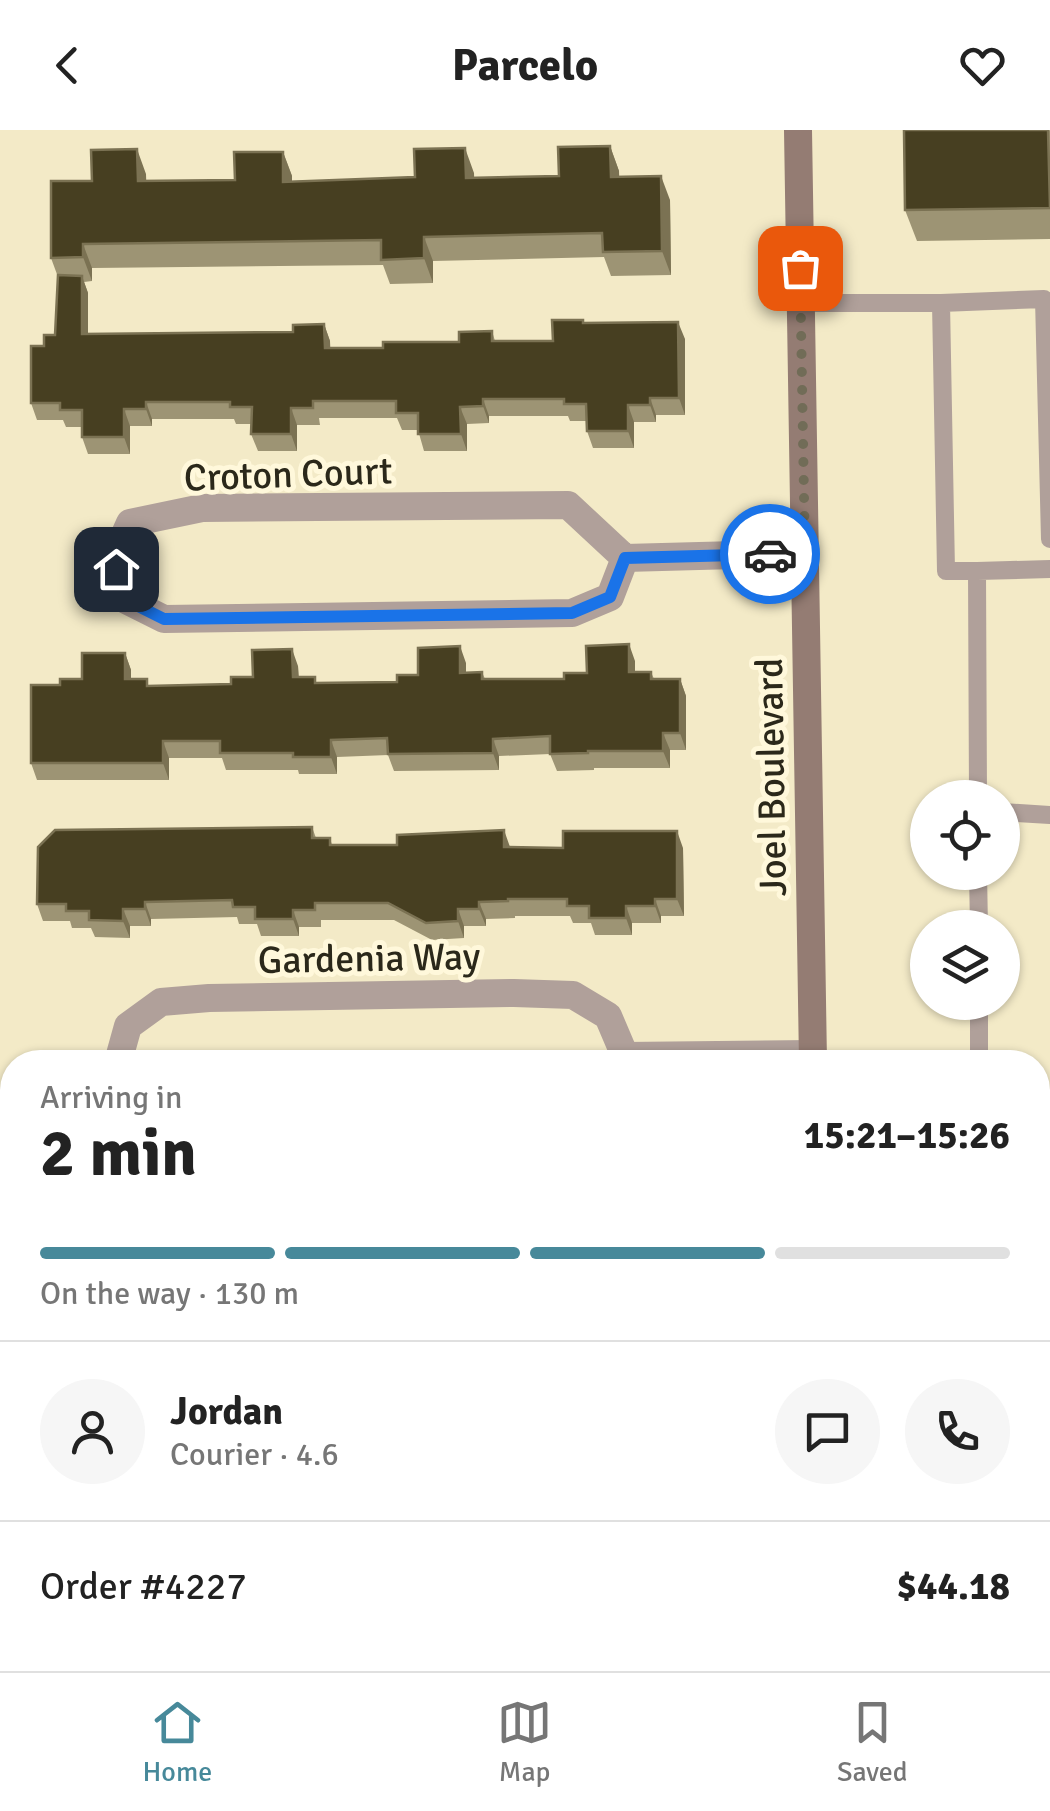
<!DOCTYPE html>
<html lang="en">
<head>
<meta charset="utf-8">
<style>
  body { margin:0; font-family:Signika,sans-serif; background:#f6f6f6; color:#222; height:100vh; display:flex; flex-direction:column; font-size:38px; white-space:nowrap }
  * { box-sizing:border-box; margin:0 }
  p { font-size:32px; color:#767676 }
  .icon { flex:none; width:55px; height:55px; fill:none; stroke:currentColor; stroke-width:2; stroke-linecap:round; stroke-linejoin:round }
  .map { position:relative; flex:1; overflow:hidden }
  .side { position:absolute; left:0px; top:920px; width:1050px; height:622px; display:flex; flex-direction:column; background:#fff; border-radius:40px 40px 0 0; box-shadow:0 2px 8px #0004 }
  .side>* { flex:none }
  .tools { position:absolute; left:910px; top:650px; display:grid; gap:20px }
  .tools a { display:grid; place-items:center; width:110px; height:110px; border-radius:50%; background:#fff; box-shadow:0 2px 8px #0004; font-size:50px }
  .pin { position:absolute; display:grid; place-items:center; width:85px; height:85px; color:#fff; margin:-42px; border-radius:20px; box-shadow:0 5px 15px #0006 }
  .courier { position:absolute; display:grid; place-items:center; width:100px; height:100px; margin:-50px; border:8px solid #1a73e8; border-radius:50%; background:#fff; color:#222; box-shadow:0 2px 12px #0007 }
  .summary em { font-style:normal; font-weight:700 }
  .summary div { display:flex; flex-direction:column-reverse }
  .summary { display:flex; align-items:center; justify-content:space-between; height:170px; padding:0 40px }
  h1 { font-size:65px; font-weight:700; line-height:75px }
  .bar { display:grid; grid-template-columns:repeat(4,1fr); gap:15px 10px; align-content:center; height:120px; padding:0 40px }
  .bar i { height:12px; border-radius:8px; background:#e0e0e0 }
  .bar .on { background:#47899a }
  .bar p { grid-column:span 4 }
  .line { display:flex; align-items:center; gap:25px; padding:0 40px; border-top:2px solid #e0e0e0 }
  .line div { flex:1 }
  .round { display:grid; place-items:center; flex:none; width:105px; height:105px; border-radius:52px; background:#f6f6f6 }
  header { display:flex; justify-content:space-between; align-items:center; height:130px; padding:0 40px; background:#fff; font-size:45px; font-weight:700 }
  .menu { display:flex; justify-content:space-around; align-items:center; height:140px; border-top:2px solid #e0e0e0; background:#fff; font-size:28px; color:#767676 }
  .menu a { display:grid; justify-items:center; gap:5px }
  .menu .on { color:#47899a }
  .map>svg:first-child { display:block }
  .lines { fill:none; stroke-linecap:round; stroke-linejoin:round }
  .service { stroke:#b0a09a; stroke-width:18 }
  .minor { stroke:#b0a09a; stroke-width:28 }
  .secondary { stroke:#947c73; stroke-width:28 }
  .wall { fill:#9d9474 }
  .shaded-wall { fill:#7b7253 }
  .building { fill:#473f21; stroke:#7b7253; stroke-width:2.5 }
  .done { stroke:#716c57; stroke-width:10; stroke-dasharray:0 18 }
  .route { stroke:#1a73e8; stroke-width:12 }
  .labels { text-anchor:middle; stroke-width:10; stroke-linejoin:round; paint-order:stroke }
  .street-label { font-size:38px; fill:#2b281a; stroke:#fff8db }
</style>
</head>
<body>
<header><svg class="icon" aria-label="back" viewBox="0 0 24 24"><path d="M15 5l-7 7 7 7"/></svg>Parcelo<svg class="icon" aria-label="heart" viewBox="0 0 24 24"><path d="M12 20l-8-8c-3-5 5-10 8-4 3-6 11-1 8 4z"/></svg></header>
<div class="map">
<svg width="1050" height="1541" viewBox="0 0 1050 1541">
  <rect width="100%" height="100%" fill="#f3eac7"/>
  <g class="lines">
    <path class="service" d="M801,173H941L946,441H977L978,668
      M941,173L1044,169L1050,409
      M977,441L1050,439
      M1002,682L1050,685
      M978,742L979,798
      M979,872V932
      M129,1530V1541
      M440,1530L443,1541"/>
    <path class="minor" d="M568,375L625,428L610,467L572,483L164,489L126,470L113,431L130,393L202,378Z
      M625,428L805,423
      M625,926L813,924
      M118,932L128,896L161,872L209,868L514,863L573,865L608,886L625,926L622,932
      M1038,1063H1050
      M1038,1457H1050
      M0,1518H12
      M949,1530L954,1541"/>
    <path class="secondary" d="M798,0L813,932
      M822,1530L823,1541"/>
  </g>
  <path class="wall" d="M1050,0V109L917,111L905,80Z
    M610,16L619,41V47L670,70L671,145L611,146L604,127L433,131V153L390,154L383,135L92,138V151L84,152L88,163V204L293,202L324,194L330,211V218H383L459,212L492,201L495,211H553L583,190L584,193L685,209V285H656V292H634V318H593L587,301V291H570L568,286H489V293L467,294V321H424L418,300H402L397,288H319L320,295H297V321H258L251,304L252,294H236L234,289H152V296H130V324H88L82,307V297H66L63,290H37L31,273L44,216L55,205L58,147L51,128L146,44V51L235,50L283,22L292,46V51L415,47L474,43V48L559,46Z
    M125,523L131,540V549L150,556L231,554L298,536L299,547L317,553L397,552L466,533V543L482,542L485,549H564L635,531V542H651L654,549H680L686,566V620H670V638H594V640L557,641L550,624L499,626V640L394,641L388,625L337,627V644H299L298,640H226L222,628H169V650H37L31,633L60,555L82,549Z
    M312,697L316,708H330L332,715L563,718H683L684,786H661V793H632V805H595L591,793H573L570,786H515V788L486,789V796H464V808L432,810L394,790H321V797H299V806H261L257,794H239L237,787L151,789V796H130V808L95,807L91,798H72L70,791H43L37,774Z
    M1038,1129L1042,1141H1050V1231H1038Z
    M1038,1294H1050V1392H1048V1404H1038Z"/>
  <path class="shaded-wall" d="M610,16L619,41L620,72L611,47Z
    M465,18L474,43L475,72L466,48Z
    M137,19L146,44L147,75L138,51Z
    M283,22L292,46V76L283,52Z
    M661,46L670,70L671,145L662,121Z
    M424,107L433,131V153L424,128Z
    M83,114L92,138V151L83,127Z
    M82,146L88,163V221L82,204Z
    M678,192L685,209V285L679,268Z
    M324,194L330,211L331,235L325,218Z
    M650,268L656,285V292L650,275Z
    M483,269L489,286V293L483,276Z
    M146,272L152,289V296L146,279Z
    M628,275L634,292V318L628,301Z
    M460,277L467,294V321L461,304Z
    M291,278L297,295V321L291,304Z
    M124,279L130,296V324L124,307Z
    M629,514L635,531V559L629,542Z
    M460,516L466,533V560L460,543Z
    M292,519L298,536L299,564L293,547Z
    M125,523L131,540V566L125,549Z
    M680,549L686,566V620L680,603Z
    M663,603L670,620V638L663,621Z
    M493,609L499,626V640L493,623Z
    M331,610L337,627V644L331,627Z
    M163,611L169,628V650L163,633Z
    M504,700L510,717H504Z
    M677,701L683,718L684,786L677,769Z
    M655,769L661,786V793L655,776Z
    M145,772L151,789V796L145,779Z
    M479,772L486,789V796L479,779Z
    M626,776L632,793V805L626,788Z
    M123,779L130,796V808L123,791Z
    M458,779L464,796V808L458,791Z
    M293,780L299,797V806L293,789Z
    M1042,1375L1048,1392V1404L1042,1387Z"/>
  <path class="building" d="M904,0H1048L1050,78L905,80Z
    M610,16L611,47L661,46L662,121L603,122L602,103L424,107V128L381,130V110L83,114V127L51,128V51H92L91,20L137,19L138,51L235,50L234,22H283V52L415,47L414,19L465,18L466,48L559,46L558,17Z
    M58,145L82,146V204L293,202V195L324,194L325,218H383V212H459V202L492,201V211H553L552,190H583V193L678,192L679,268H650V275H628V301H587L586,274H564V269H483V276L460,277L461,304H418V283H396V271H313V278H291V304H251L252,277H230V272H146V279H124V307H82V280H60V273H31V216H44V205H55Z
    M629,514V542H651V549H680V603H663V621H588V623L550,624V606L493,609V623L388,624L387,608L331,610V627H293V623H220V611H163V633H31V555H60V549H82V523H125V549H147V556L231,554V547H253L252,520L292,519L293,547H315V553L397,552V545H418V518L460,516V543L482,542V549H564V543H587L586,516Z
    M312,697V708H330V715H397V705L504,700V717L563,718V701H677V769H655V776H626V788H589V776H567V769H508V771L479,772V779H458V791L426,793L388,773H315V780H293V789H255V777H233L232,770L145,772V779H123V791L89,790V781H66V774H37L38,717L55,700Z
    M1038,1129V1141H1050V1214H1038Z
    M1038,1294H1050V1375H1042V1387H1038Z"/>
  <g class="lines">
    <path class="done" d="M770,424L805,423L800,138"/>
    <path class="route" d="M116,439L126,470L164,489L572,483L610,467L625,428L770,424"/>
  </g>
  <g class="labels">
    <g class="street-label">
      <text transform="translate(288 344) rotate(-2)" y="13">Croton Court</text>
      <text transform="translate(771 647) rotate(-91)" y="13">Joel Boulevard</text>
      <text transform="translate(369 828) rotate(-1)" y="13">Gardenia Way</text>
    </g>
  </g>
</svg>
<div class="tools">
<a><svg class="icon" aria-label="locate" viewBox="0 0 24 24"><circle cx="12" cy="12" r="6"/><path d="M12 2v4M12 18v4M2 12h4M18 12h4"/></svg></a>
<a><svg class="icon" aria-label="layers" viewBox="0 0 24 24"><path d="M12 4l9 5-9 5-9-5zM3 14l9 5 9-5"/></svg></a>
</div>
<div class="pin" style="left:800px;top:138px;background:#ea580c"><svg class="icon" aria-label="bag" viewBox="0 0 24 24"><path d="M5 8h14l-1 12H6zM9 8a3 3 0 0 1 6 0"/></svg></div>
<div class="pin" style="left:116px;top:439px;background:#1f2937"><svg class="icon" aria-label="home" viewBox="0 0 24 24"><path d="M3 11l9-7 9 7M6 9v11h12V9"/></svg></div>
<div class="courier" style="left:770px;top:424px"><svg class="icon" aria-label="car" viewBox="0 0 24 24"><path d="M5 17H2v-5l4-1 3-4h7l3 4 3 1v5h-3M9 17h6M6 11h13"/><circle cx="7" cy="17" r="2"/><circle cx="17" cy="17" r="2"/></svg></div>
<section class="side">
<div class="summary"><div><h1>2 min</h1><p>Arriving in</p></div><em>15:21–15:26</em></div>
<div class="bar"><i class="on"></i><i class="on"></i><i class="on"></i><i></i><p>On the way · 130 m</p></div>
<div class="line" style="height:180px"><a class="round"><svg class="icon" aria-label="person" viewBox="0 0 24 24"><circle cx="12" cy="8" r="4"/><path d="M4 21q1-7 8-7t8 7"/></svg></a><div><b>Jordan</b><p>Courier · 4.6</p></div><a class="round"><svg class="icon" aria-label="chat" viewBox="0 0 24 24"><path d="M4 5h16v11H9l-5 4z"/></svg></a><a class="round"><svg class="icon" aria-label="phone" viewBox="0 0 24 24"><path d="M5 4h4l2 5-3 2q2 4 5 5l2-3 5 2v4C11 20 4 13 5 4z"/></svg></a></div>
<div class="line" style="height:130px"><div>Order #4227</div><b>$44.18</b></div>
</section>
</div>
<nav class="menu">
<a class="on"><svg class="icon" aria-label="home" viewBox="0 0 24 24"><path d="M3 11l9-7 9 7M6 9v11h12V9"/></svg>Home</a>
<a><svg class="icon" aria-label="map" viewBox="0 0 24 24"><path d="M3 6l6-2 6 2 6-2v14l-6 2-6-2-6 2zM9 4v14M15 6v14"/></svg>Map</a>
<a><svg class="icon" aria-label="saved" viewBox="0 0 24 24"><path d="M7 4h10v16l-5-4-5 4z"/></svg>Saved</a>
</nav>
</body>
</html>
